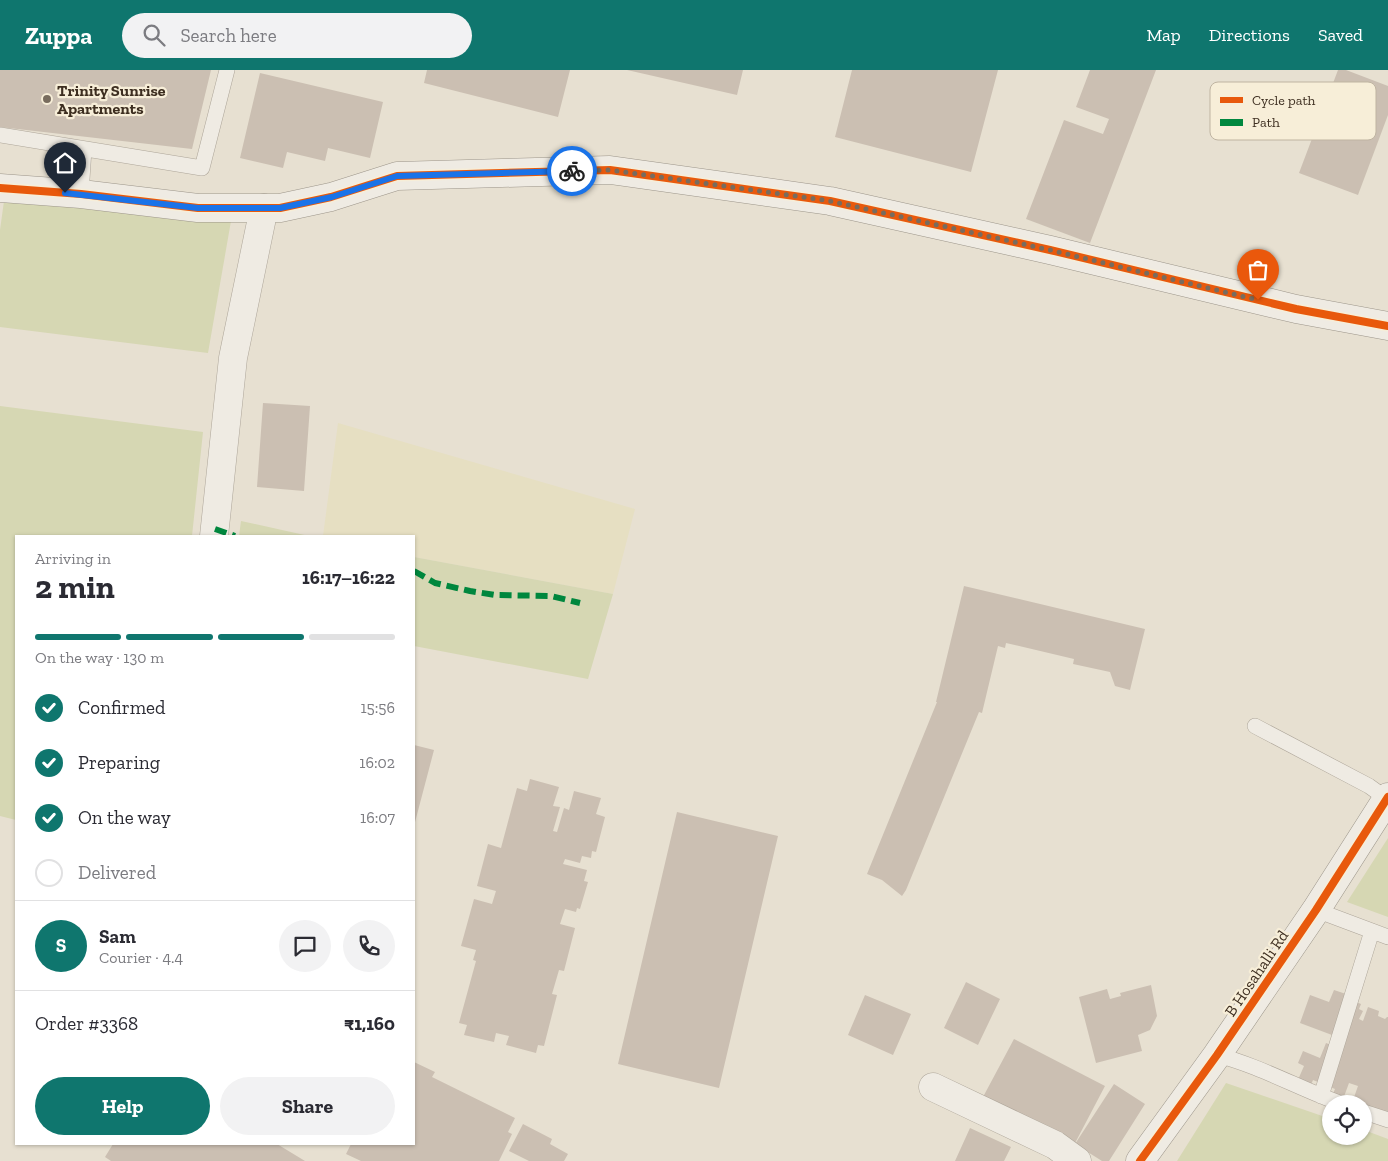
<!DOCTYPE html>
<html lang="en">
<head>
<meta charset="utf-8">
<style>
  body { margin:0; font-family:"Zilla Slab",serif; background:#f2f2f3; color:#2b2b33; height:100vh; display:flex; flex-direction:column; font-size:19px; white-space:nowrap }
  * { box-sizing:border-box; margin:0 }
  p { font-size:16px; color:#7c7c81 }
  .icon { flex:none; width:28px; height:28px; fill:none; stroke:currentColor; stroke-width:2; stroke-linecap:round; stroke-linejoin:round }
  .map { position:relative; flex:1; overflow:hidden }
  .panel { position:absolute; left:15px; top:465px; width:400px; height:610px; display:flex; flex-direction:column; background:#fff; border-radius:0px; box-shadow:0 1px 4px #0004 }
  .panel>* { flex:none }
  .controls { position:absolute; left:1322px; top:1025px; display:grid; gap:10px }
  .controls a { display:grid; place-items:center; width:50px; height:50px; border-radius:50%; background:#fff; box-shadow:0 1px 4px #0004; font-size:25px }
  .pin { position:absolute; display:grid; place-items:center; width:42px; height:42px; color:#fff; margin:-51px -21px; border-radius:50% 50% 50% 0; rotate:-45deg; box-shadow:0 0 5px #0007 }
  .pin .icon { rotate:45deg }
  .courier { position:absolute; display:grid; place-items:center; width:50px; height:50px; margin:-25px; border:4px solid #1a73e8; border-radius:50%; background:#fff; color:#222; box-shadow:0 1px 6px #0007 }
  .head em { font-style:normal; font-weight:700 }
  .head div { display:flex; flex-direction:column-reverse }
  .head { display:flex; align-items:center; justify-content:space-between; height:85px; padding:0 20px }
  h1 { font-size:32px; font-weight:700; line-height:38px }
  .bar { display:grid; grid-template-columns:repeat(4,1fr); gap:8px 5px; align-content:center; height:60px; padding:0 20px }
  .bar i { height:6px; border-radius:4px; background:#e1e1e2 }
  .bar .active { background:#0f766e }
  .bar p { grid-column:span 4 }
  .line { display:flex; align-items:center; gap:12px; padding:0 20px; border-top:1px solid #e1e1e2 }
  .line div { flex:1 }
  .round { display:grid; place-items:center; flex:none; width:52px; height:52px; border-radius:26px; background:#f2f2f3 }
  ol { padding:0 20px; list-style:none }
  li { display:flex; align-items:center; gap:15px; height:55px }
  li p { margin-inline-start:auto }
  li .icon { padding:5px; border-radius:50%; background:#0f766e; color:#fff; stroke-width:4 }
  li:last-child { color:#7c7c81 }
  li i { width:28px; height:28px; border:2px solid #e1e1e2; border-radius:50% }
  .action { display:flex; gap:10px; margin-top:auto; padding:10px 20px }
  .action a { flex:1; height:58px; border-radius:30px; background:#0f766e; color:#fff; font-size:20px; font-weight:700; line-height:58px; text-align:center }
  .action a+a { background:#f2f2f3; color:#2b2b33 }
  header { display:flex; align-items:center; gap:30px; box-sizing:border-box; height:70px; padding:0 25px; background:#0f766e; color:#fff }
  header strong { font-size:24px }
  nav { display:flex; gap:28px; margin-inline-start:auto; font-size:18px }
  .search { width:350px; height:45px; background:#f2f2f3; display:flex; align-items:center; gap:12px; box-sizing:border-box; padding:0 18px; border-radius:28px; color:#7c7c81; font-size:19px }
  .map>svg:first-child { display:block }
  .farmland { fill:#e6dfc2 }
  .green { fill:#d6d7b3 }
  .building { fill:#cbbfb2 }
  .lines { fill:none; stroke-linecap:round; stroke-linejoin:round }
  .lane-casing { stroke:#ada599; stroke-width:16 }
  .street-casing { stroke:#ada599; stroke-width:29 }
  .secondary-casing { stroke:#9c958a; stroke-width:29 }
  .lane { stroke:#efebe3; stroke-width:15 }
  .street { stroke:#efebe3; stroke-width:28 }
  .secondary { stroke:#efebe3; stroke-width:28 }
  .quiet { stroke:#00873e; stroke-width:6; stroke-dasharray:12 6; stroke-linecap:butt }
  .cycleway-casing { stroke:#f7eed8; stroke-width:11 }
  .cycleway { stroke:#e8590c; stroke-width:8 }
  .done { stroke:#786c5e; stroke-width:5; stroke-dasharray:0 9 }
  .route { stroke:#1a73e8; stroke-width:6 }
  .poi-dot { fill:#786c5e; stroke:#f7eed8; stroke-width:2 }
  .labels { text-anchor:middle; stroke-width:4.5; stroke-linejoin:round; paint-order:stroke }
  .poi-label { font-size:16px; font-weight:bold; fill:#3d2e20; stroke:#f7eed8; text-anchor:start }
  .street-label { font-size:16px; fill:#3d2e20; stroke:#f7eed8 }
  .key { fill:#f7eed8; stroke:#bfb4a1; stroke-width:1 }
  .key-label { font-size:14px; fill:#3d2e20 }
</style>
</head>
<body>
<header>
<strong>Zuppa</strong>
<div class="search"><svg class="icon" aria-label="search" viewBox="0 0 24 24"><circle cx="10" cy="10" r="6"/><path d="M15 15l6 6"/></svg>Search here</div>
<nav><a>Map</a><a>Directions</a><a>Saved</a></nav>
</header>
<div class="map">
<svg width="1388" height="1091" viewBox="0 0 1388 1091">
  <rect width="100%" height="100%" fill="#e7e0d1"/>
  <path class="farmland" d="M338,353L635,439L613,524L414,487V466H323Z"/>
  <path class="green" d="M4,131L231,151L208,283L0,257V160Z
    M0,336L203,362L192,466H16V750L0,746Z
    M241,451L309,466H239Z
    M414,487L613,524L588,609L414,576Z
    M1388,768V847L1347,832Z
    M1226,1013L1331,1049V1066H1364V1060L1388,1069V1091H1177Z"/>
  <path class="building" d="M0,0H211L192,79L0,57Z
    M427,0H570L558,47L424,13Z
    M627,0H743L737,25Z
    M852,0H998L971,102L835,67Z
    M1090,0H1156L1090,173L1026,149L1064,50L1103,64L1109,49L1076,37Z
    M1338,0H1346L1388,16V45L1358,125L1299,103Z
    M260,3L383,32L370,88L328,78L325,91L287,82L283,98L240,88Z
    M263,333L310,336L304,421L257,417Z
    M964,516L1145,559L1130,620L1115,616L1110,602L1073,594L1074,589L1006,573L1005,578L998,576L982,643L979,642L906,820L902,826L882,810L867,804L937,632H936Z
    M414,675L434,680L414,756Z
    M530,709L559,717L553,736L560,737L553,761L557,762L564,738L569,740L574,721L601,728L596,744L605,747L596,782L592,781L591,788L582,786L580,793L565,789L563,794L587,800L584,811L588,812L580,839L577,838L576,842L565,839L560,854L575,858L564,901L559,900L552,924L557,925L544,976L538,975L536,983L506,975L509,966L496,963L494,972L464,965L467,955L459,953L476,891L473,890L476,880L461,876L474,829L492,834L496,821L477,816L488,774L501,778L517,718L527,721Z
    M677,742L778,766L719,1018L618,994Z
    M966,912L1000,929L978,975L944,958Z
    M1151,915L1157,946L1150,960L1138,965L1142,981L1096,993L1079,927L1107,919L1110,929L1121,926L1120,923Z
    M1334,920L1346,924L1349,929L1361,934L1359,939L1363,941L1359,949L1363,951L1368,937L1379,941L1378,946L1385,949L1387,947H1388V1044L1364,1037V1034L1352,1033L1358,1016L1349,1013L1342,1032L1331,1028L1335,1019L1313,1010L1310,1017L1297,1012L1304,996L1298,993L1303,981L1320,988L1326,973L1336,977L1340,968L1300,953L1310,925L1329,932Z
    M865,925L911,944L893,985L848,965Z
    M1014,969L1105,1016L1074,1075L983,1027Z
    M414,992L435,1002L432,1007L515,1048L508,1062L512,1064L499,1091H361L346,1084L351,1074H414Z
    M1114,1014L1145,1034L1109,1091H1102L1075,1074Z
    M523,1054L552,1069L550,1074L568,1084L564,1091H529L509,1081Z
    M970,1058L1011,1077L1004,1091H955Z
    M113,1074H277L305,1091H111L105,1087Z"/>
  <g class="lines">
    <g class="lane-casing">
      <path id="lane" d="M0,65L202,98L227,0
        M81,124L84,79
        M1255,656L1369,716L1387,729
        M1316,840L1388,867
        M1217,985C1260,996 1300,1019 1342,1034
        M1321,1026L1372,861
        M1364,1042L1388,1050"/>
    </g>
    <g class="street-casing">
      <path id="street" d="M214,466L233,288L264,138
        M933,1017L1055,1075L1077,1091"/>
    </g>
    <g class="secondary-casing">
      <path id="secondary" d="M0,118L81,124L198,138H280L331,127L397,106L610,100L830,131L1050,180L1296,239L1388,256
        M1140,1091L1217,985L1316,840L1388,727"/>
    </g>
    <use href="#lane" class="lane"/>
    <use href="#street" class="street"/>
    <use href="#secondary" class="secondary"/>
    <path class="quiet" d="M215,459L235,466
      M414,501L435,513L470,521L495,525L551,526L580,533"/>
    <g class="cycleway-casing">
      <path id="cycleway" d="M0,118L81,124L198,138H280L331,127L397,106L610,100L830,131L1050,180L1296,239L1388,256
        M1140,1091L1217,985L1316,840L1388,727"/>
    </g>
    <use href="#cycleway" class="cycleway"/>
  </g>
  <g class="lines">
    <path class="done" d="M572,101L610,100L830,131L1050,180L1258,230"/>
    <path class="route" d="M65,123L198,138H280L332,127L397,106L572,101"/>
  </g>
  <circle class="poi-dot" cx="47" cy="29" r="5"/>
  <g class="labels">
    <g class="poi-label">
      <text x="57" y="26">Trinity Sunrise<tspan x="57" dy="18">Apartments</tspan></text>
    </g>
    <g class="street-label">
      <text transform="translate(1256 903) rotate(-56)" y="6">B Hosahalli Rd</text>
    </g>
  </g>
  <rect x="1210" y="12" width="166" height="58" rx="8" class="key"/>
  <rect x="1220" y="27" width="23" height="6" fill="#e8590c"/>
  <rect x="1220" y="49" width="23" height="7" fill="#00873e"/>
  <g class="key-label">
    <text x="1252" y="35">Cycle path</text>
    <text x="1252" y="57">Path</text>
  </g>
</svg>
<div class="controls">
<a><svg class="icon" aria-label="locate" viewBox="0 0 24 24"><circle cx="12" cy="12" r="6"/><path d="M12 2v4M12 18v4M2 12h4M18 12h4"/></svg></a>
</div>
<div class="pin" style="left:1258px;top:230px;background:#ea580c"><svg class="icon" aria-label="bag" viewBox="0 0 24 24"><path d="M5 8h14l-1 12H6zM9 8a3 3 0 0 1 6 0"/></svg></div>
<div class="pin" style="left:65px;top:123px;background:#1f2937"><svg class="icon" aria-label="home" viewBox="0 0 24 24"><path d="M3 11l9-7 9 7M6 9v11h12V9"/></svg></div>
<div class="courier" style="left:572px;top:101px"><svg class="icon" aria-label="bike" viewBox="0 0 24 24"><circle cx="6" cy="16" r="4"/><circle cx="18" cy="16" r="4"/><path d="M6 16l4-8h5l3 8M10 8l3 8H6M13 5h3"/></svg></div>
<section class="panel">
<div class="head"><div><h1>2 min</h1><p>Arriving in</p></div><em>16:17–16:22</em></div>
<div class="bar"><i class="active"></i><i class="active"></i><i class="active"></i><i></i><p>On the way · 130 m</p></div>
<ol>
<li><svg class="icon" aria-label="check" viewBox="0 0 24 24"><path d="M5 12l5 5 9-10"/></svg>Confirmed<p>15:56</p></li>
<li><svg class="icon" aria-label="check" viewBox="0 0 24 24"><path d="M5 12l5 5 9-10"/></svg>Preparing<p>16:02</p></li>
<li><svg class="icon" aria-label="check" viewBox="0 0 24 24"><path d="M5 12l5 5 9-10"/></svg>On the way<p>16:07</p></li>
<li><i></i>Delivered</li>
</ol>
<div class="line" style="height:90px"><b class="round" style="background:#0f766e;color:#fff">S</b><div><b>Sam</b><p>Courier · 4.4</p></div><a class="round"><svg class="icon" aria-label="chat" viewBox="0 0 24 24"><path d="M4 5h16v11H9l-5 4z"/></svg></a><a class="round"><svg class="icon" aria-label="phone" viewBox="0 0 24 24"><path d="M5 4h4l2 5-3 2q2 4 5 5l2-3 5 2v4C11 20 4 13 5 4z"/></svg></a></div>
<div class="line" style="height:65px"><div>Order #3368</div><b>₹1,160</b></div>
<div class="action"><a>Help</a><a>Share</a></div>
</section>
</div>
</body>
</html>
